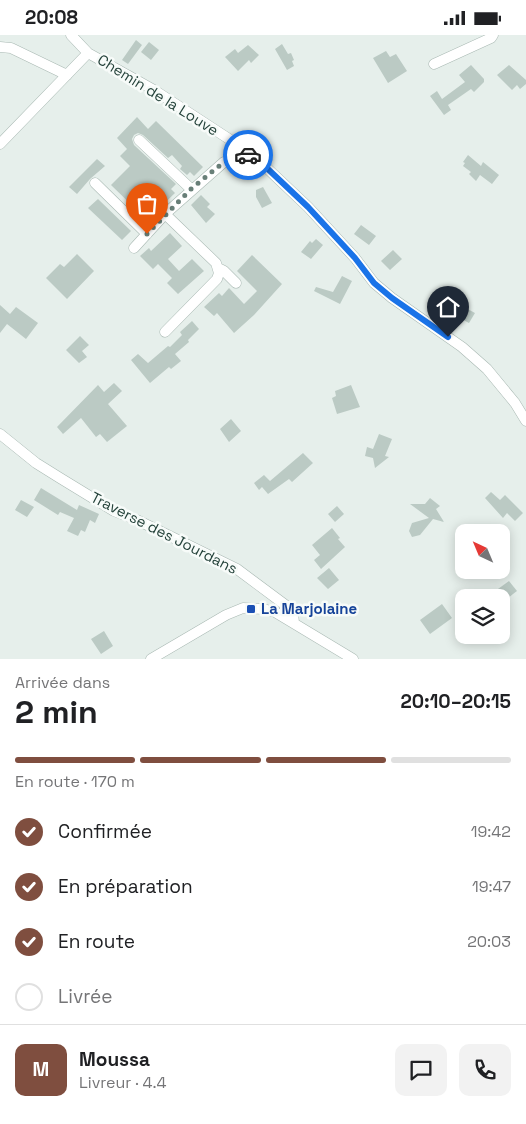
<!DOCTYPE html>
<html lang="fr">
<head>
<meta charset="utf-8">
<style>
  body { margin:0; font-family:"Space Grotesk",sans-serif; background:#f2f2f2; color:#202124; height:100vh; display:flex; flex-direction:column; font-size:19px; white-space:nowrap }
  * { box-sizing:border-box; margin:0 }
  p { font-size:16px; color:#757577 }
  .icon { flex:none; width:28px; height:28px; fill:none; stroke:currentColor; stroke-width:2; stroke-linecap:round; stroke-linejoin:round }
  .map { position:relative; height:624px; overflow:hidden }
  .drawer { display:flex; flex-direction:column; background:#fff; flex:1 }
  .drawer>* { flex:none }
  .needle { width:32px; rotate:316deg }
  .buttons { position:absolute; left:455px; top:489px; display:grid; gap:10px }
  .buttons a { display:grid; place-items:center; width:55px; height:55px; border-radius:10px; background:#fff; box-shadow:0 2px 12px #0003; font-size:25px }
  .pin { position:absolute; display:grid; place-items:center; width:42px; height:42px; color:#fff; margin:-51px -21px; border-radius:50% 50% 50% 0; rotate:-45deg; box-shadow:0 0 5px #0007 }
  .pin .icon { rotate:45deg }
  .courier { position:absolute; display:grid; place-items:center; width:50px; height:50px; margin:-25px; border:4px solid #1a73e8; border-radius:50%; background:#fff; color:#222; box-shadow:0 1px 6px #0007 }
  .headline em { font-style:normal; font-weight:600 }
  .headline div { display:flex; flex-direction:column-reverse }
  .headline { display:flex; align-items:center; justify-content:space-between; height:85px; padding:0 15px }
  h1 { font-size:32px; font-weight:600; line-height:38px }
  .bar { display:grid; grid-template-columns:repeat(4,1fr); gap:8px 5px; align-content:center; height:60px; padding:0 15px }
  .bar i { height:6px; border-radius:4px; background:#e0e0e0 }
  .bar .selected { background:#7f4e3f }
  .bar p { grid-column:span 4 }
  .line { display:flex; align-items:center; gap:12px; padding:0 15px; border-top:1px solid #e0e0e0 }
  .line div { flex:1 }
  .round { display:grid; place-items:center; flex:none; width:52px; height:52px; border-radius:10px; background:#f2f2f2 }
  ol { padding:0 15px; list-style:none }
  li { display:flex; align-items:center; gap:15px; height:55px }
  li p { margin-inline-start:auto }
  li .icon { padding:5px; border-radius:50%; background:#7f4e3f; color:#fff; stroke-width:4 }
  li:last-child { color:#757577 }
  li i { width:28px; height:28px; border:2px solid #e0e0e0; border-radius:50% }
  .status { display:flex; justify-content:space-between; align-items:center; height:35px; padding:0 25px; background:#fff; direction:ltr }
  .status svg { height:14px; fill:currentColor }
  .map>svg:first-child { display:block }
  .building { fill:#bbcac4 }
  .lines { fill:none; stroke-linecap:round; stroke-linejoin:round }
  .minor-casing { stroke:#a8b8b2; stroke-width:11 }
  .minor { stroke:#fff; stroke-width:10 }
  .done { stroke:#687f78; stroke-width:5; stroke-dasharray:0 9 }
  .route { stroke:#1a73e8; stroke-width:6 }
  .transit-dot { fill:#1a4fb4; stroke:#f7fbf9; stroke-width:2 }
  .labels { text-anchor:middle; stroke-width:5; stroke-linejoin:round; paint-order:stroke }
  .street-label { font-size:15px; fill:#24423a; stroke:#f7fbf9 }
  .transit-label { font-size:15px; font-weight:bold; fill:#164399; stroke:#f7fbf9; text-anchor:start }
</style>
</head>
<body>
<div class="status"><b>20:08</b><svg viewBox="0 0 49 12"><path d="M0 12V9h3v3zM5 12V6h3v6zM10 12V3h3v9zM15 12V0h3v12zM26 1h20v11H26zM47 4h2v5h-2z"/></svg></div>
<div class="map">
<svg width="526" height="624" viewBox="0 0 526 624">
  <rect width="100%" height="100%" fill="#e6efeb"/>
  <path class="building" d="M136,5L142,10L128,29L122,25Z
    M149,7L159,15L151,25L141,17Z
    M282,9L288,19L291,18L294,25L292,26L294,31L287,35L275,14Z
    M248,10L259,20L251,28L249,25L238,36L225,22L235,14L238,18Z
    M386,16L390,22L396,19L407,36L388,48L373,23Z
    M471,30L484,44V47L474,57L471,54L448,70L451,75L444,80L430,61L437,56L442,64L465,47L459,40Z
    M509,30L526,45V49L520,54L517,50L512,55L497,40Z
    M137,82L148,94L156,86L203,132L194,141L190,137L187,140L180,134L182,131L172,120L168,123L143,100L138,98L134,100L132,104L134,110L176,149L171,154L175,158L147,185L111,150L130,131L120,121L127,114L117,103Z
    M468,120L481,131L483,127L499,140L492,149L480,140L476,146L469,139L471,137L463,131L465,128L463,127Z
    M97,124L105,131L90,144L77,159L69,152Z
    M263,152L272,168L262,173L256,162V155Z
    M201,160L210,169L207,172L215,179L206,188L191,170Z
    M98,164L131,196L122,205L88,173Z
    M361,190L376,201L369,210L354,199Z
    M170,198L182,211L168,224L179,236L192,224L204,236L178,259L167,248L172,243L158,229L153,234L140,221L149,213L151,216Z
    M316,204L323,210L311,224L301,217L310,206L312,208Z
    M393,215L402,224L390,235L381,226Z
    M77,219L94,236L67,264L46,243L60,229L64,232Z
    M252,220L282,249L254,280L234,298L217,278L214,281L204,272L219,258L222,261L229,253L244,269L257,256L237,236Z
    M342,241L352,246L340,269L314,256L316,252L333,257Z
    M0,270L10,279L16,272L38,288L26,304L7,289L0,298Z
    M462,271L475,278L469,288L456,281Z
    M192,286L199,294L188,305L189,307L175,319L181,326L171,334L169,332L150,348L131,325L138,319L148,328L168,311L170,312L182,300L180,297Z
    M80,301L89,310L82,316L87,322L79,328L66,315Z
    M114,348L122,356L108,369L127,391L107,407L100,399L96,402L81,383L63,399L57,392L98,350L104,357Z
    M351,350L360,372L337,379L332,363L336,361L335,356Z
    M231,384L241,396L229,407L220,394Z
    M379,399L392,404L385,421L389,422L375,433L373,423L365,421L367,412L373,414Z
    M303,418L313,428L292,447L289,444L268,459L262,452L259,455L254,448L264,440L270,446Z
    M41,453L77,475L79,470L99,479L95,488L90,485L85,497L81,495L78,501L67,496L74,483L60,477L58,480L34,465Z
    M491,457L500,465L505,460L523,478L515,486L507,478L503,483L485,463Z
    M430,463L440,471L436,474L444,487L433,484L420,500L412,502L409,496L412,488L429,483L410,469H425Z
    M21,465L34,472L27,482L15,475Z
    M337,471L344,479L335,487L328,479Z
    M332,493L340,503L338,504L345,512L321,534L314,525L320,520L312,510Z
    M329,533L339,545L328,554L317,543Z
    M509,546L517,556L513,559L506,565L504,562H487Z
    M442,569L452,583L430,599L420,585Z
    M104,596L113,611L101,619L91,604Z"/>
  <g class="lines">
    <g class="minor-casing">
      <path id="minor" d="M71,0L88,18L154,55L252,119L308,172L355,223L374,248L392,263L462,312L487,334L515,368L526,386
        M0,12L11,13L67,40
        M434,29L491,3L493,0
        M139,105L191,154
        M0,109L88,18
        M95,148L147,199
        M134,213L165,179L224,127L252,119
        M218,233L224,236L236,248
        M165,297L217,244L219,238L216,228L165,179
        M0,399L36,428L60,443L114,476L137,485L237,534L288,572L293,578L294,588
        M151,624L226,580L243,573L263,574L275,577L353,624"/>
    </g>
    <use href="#minor" class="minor"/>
  </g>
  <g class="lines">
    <path class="done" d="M147,199L191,154L224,127L248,120"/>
    <path class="route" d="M248,120L252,119L308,172L355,223L374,248L392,263L448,302"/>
  </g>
  <rect class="transit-dot" x="246" y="569" width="10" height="10" rx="2.5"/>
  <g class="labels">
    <g class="street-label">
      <text transform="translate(158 60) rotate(32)" y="5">Chemin de la Louve</text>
      <text transform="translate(164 498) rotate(27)" y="5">Traverse des Jourdans</text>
    </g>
    <g class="transit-label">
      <text x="261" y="579">La Marjolaine</text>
    </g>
  </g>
</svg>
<div class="buttons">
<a><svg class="needle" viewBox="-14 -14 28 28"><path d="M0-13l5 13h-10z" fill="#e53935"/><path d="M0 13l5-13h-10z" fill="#757577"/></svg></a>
<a><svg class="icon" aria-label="layers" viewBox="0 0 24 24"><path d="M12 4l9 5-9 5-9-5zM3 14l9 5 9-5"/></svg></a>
</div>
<div class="pin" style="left:147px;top:199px;background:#ea580c"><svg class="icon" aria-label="bag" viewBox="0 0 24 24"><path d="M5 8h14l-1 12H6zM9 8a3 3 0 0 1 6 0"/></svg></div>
<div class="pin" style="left:448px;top:302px;background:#1f2937"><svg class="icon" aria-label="home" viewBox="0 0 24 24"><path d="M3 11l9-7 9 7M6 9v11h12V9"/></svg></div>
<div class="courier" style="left:248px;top:120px"><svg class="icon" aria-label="car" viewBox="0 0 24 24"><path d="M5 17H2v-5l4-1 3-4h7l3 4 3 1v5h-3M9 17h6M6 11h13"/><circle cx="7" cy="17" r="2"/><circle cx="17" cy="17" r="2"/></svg></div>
</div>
<section class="drawer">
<div class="headline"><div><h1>2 min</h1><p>Arrivée dans</p></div><em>20:10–20:15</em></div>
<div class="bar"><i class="selected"></i><i class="selected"></i><i class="selected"></i><i></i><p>En route · 170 m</p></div>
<ol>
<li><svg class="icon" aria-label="check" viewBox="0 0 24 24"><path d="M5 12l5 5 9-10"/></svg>Confirmée<p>19:42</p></li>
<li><svg class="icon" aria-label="check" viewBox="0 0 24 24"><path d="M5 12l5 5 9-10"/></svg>En préparation<p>19:47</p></li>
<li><svg class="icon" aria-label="check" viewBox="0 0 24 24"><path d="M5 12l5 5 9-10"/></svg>En route<p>20:03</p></li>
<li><i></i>Livrée</li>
</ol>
<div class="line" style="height:90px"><b class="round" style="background:#7f4e3f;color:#fff">M</b><div><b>Moussa</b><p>Livreur · 4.4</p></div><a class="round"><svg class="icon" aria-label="chat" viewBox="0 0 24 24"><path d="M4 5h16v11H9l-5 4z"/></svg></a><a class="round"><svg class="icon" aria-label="phone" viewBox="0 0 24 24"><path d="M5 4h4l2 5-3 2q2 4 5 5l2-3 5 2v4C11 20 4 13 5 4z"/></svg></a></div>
</section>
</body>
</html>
